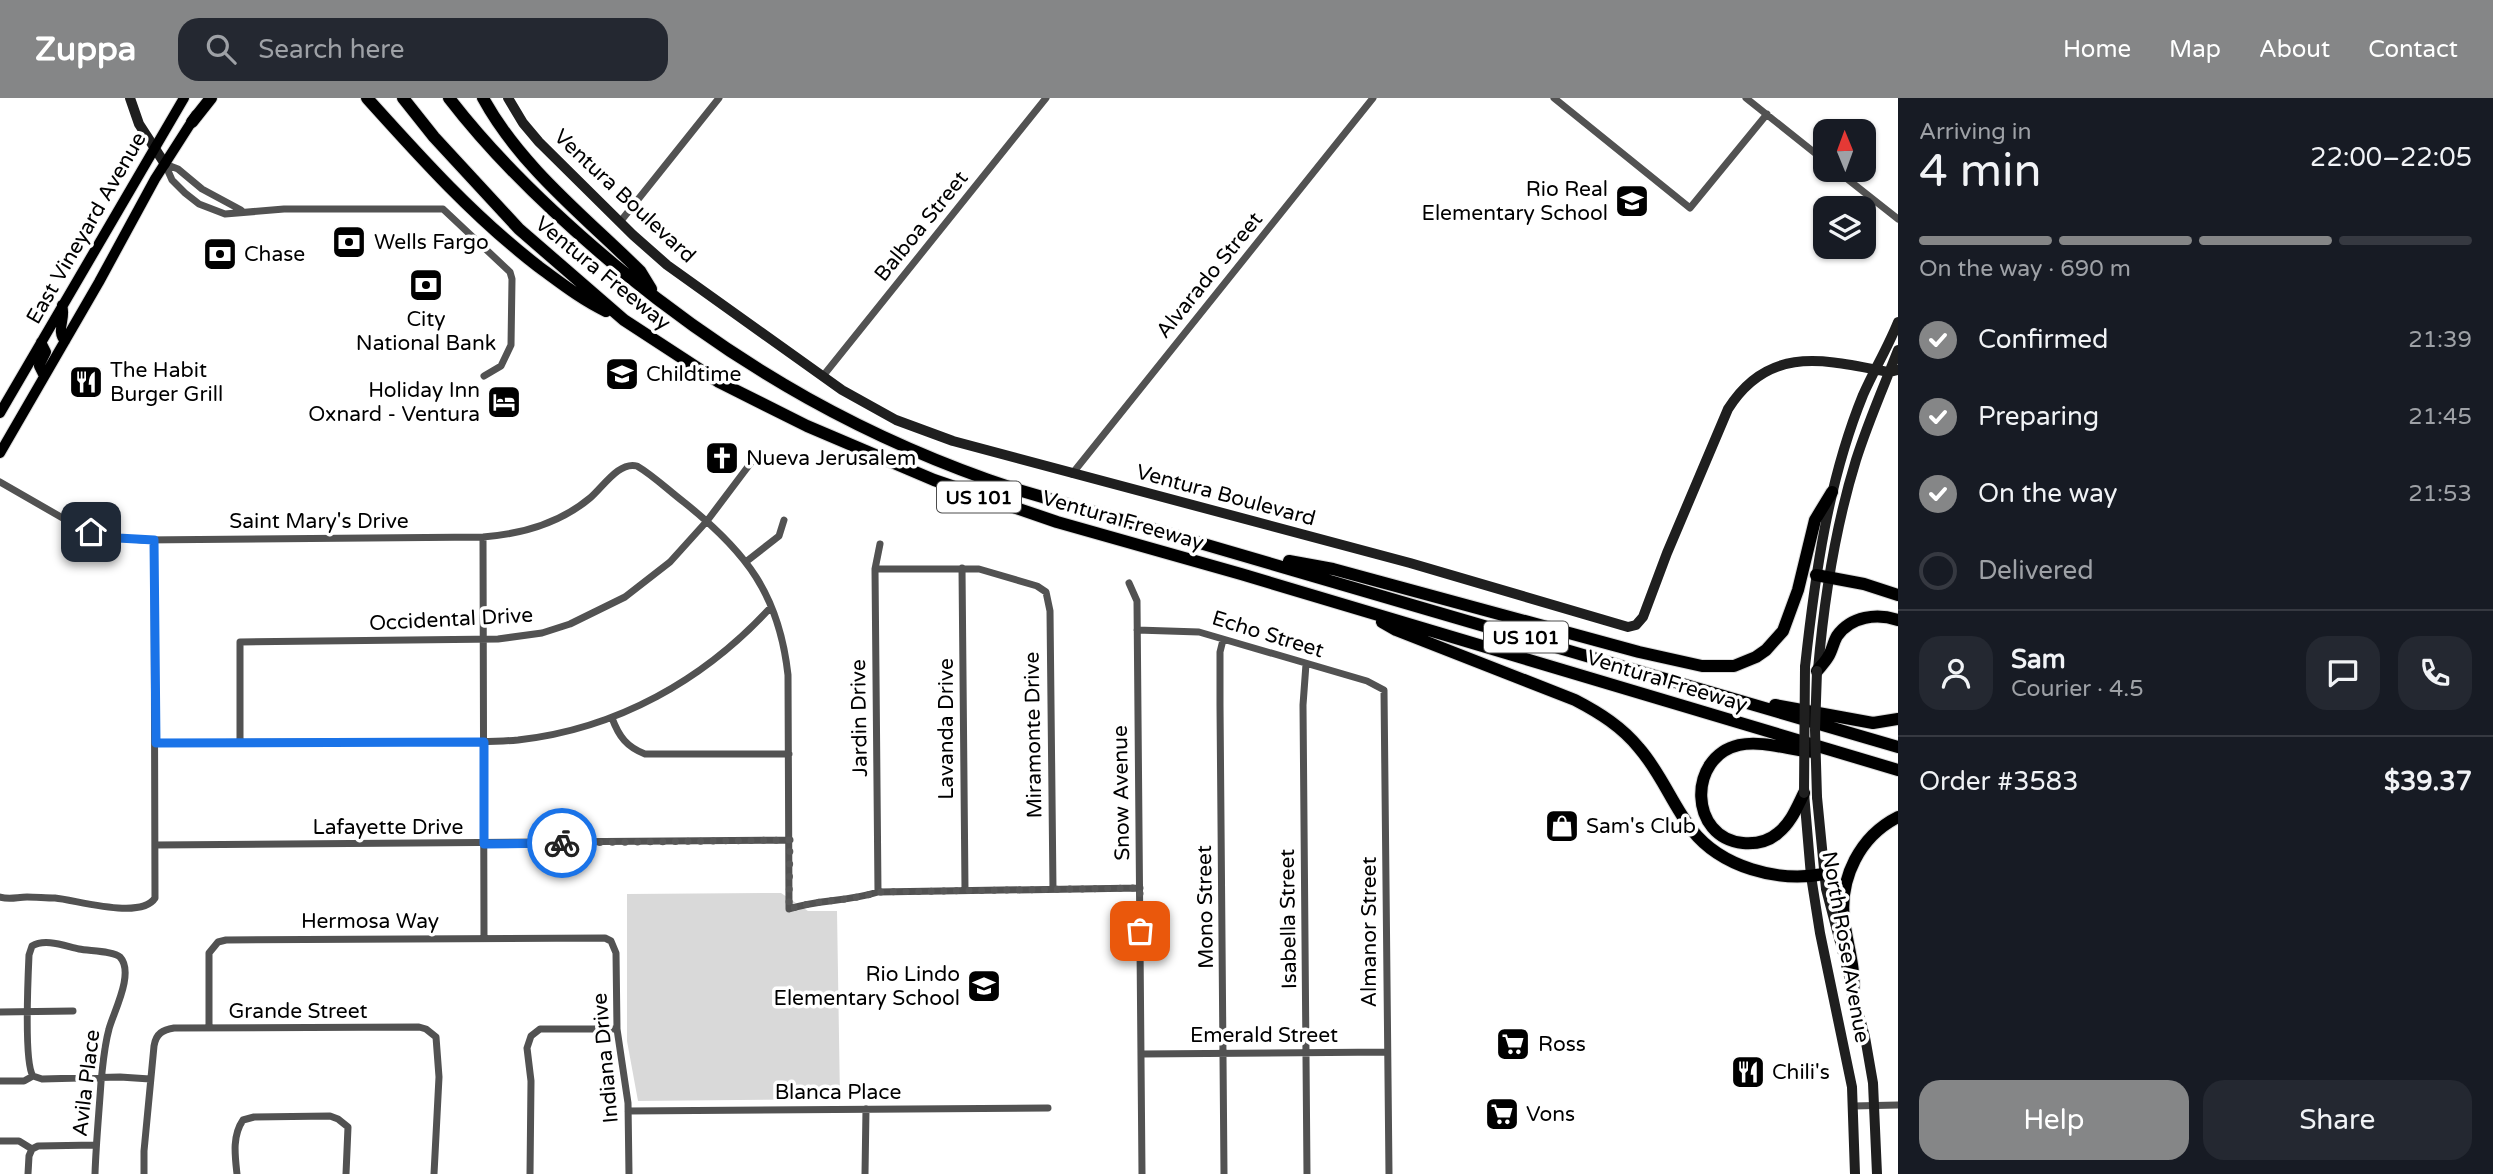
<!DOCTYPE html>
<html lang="en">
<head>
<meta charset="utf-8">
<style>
  body { margin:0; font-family:"Varela Round",sans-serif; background:#242831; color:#f1f3f6; height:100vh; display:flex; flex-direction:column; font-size:26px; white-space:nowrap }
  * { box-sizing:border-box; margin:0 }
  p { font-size:23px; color:#9ea1a6 }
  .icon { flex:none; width:38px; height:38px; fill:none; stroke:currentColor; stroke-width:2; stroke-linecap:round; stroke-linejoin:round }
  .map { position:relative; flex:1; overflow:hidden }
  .details { display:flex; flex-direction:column; background:#171b24; width:595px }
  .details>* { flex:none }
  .needle { width:46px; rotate:359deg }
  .buttons { position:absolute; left:1813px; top:21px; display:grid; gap:14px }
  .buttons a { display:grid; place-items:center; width:63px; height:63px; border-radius:14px; background:#171b24; box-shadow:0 2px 5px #0004; font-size:35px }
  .pin { position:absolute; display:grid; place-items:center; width:60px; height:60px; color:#fff; margin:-30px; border-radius:14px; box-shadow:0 4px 10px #0006 }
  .courier { position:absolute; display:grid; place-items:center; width:70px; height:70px; margin:-35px; border:5px solid #1a73e8; border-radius:50%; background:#fff; color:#222; box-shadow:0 2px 9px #0007 }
  .summary em { font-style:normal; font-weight:600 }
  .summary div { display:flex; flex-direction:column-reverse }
  .summary { display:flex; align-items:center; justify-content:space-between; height:119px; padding:0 21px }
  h1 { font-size:46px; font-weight:600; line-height:52px }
  .bar { display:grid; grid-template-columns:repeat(4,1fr); gap:10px 7px; align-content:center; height:84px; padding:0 21px }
  .bar i { height:9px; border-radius:5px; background:#363941 }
  .bar .on { background:#858687 }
  .bar p { grid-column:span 4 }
  .line { display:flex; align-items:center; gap:18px; padding:0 21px; border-top:2px solid #363941 }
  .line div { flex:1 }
  .round { display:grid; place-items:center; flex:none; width:74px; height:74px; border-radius:21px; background:#242831 }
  ol { padding:0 21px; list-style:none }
  li { display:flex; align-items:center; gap:21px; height:77px }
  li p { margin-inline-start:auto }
  li .icon { padding:7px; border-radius:50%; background:#858687; color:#fff; stroke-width:4 }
  li:last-child { color:#9ea1a6 }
  li i { width:38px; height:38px; border:4px solid #363941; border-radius:50% }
  .cta { display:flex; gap:14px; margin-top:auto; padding:14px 21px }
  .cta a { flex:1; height:80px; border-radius:21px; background:#858687; color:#fff; font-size:28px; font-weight:600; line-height:80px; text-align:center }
  .cta a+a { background:#242831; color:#f1f3f6 }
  header { display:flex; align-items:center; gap:42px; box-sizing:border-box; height:98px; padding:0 35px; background:#858687; color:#fff }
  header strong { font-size:33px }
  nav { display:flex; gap:38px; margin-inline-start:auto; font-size:24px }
  .search { width:490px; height:63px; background:#242831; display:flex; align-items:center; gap:18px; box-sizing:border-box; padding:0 24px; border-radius:21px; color:#9ea1a6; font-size:26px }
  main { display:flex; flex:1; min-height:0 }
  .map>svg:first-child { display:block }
  .green { fill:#d9d9d9 }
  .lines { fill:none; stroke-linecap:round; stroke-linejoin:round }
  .primary-casing { stroke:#dbdbdb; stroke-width:12 }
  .highway-casing { stroke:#dbdbdb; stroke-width:14 }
  .street { stroke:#525252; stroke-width:7 }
  .secondary { stroke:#1f1f1f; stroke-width:10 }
  .primary { stroke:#000; stroke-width:10 }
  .highway { stroke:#000; stroke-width:12 }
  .secondary-bridge { stroke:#1f1f1f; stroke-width:10 }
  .done { stroke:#595959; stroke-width:7; stroke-dasharray:0 12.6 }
  .route { stroke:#1a73e8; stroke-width:9 }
  .labels { text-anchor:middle; stroke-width:7; stroke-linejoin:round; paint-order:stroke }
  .shield { fill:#fff; stroke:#4c4c4c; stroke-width:2 }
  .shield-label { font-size:19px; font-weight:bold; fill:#000 }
  .poi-label { font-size:21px; fill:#000; stroke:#fff; text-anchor:start }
  .street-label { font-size:21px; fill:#000; stroke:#fff }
</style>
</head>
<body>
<header>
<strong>Zuppa</strong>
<div class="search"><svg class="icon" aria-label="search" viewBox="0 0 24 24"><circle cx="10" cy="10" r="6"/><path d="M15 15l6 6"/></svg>Search here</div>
<nav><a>Home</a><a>Map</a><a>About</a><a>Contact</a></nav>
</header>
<main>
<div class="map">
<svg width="1898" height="1076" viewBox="0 0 1898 1076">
  <rect width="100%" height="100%" fill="#fff"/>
  <path class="green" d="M781,795L808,813H837L840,1001L638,1003L627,943V796Z"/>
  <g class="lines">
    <g class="primary-casing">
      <path id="primary" d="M62,207C67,220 55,233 65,243
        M41,244L46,254L39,268L44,278
        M0,315L184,0
        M0,355L99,184L155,81L196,17"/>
    </g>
    <g class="highway-casing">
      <path id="highway" d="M367,0C421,60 474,119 539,169C561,185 581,201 606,213
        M403,0L434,39L519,131L624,222L719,284L807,328L934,382L1057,424L1241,476L1898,672
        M449,0C499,65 559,121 622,173C742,271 867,342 1015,391L1898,649
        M483,0C520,68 585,119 640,173L651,191
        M192,24L211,0
        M1289,463L1333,471L1639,554L1702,568H1734L1756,559L1766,552L1783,533L1798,492L1815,422L1832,394
        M1816,477L1864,486L1898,497
        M1382,524L1396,532L1575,602C1600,615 1622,629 1639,650C1661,675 1672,706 1692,732C1721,769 1778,785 1824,776
        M1817,573C1821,568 1825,564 1828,559C1832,553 1833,545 1837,538C1851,518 1877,515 1898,522
        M1775,607L1873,625L1898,621
        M1804,695C1797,709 1791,725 1778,735C1769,743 1756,746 1743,745C1689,740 1687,659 1739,647C1762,642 1790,652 1814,654
        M1853,896C1856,871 1847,847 1844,822C1839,780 1860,738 1898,719"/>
    </g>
    <path class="street" d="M1554,0L1690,110L1767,16
      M1746,0L1825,63
      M165,66L172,82L185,95L199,106L225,116L284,111H443L510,174L512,181L511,247L501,268L484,278
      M165,66L178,71L202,91L241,112
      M1836,72L1898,121
      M620,124L719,0
      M823,278L1046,0
      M1072,376L1373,0
      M0,384L80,430L103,438L142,442L483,439C522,436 559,426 590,400C603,389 619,363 637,368C654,378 669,393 685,405C746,454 779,496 788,577L789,811C820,801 847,804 878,794L1140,790
      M483,439L484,840
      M747,463L779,438L784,422
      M962,470L965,791
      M875,471H979L1037,488L1046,494L1050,513L1053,791
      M1129,485L1137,503L1142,1076
      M1137,532L1199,534L1367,583L1384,592L1389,1076
      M1223,542L1220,554V607L1224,1076
      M1306,566L1303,607L1307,1076
      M612,620C619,639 627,649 645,656H789
      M240,644V544L498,541L542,535L570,526L625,499L670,464L707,423L759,354
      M156,645C230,644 305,644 379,644C425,644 472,646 518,642C617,631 704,582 771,509
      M155,747L790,742
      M878,794L875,471L880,446
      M0,799C10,802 17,799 27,799C36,799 46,800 55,800C77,802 141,822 155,800L154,442
      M0,914L73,913
      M209,930V855L218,844L226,842L605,840L611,843L616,855L617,931L628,1005L629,1076
      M1141,956L1387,954
      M33,978C24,965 28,879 29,857L32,848C45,840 65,848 79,851C89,853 114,853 120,859C135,875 113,915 109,931C104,949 103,966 101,984C99,1015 96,1045 95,1076
      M0,983H24L33,978L42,981L120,979L150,981
      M1853,1008L1898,1007
      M628,1013L1048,1010
      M0,1043H19L32,1051
      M32,1051L38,1048L96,1047
      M28,1076L29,1058L32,1051
      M144,1076V1053L154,948C156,935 163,932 174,930L419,929L426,931L436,939L439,979L434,1076
      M237,1076C235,1058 232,1038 243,1022L254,1019L330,1018L338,1021L348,1029L346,1076
      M530,1076L531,983L527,950L531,938L540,931H617
      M865,1076L866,1011"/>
    <path class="secondary" d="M130,0L139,26L165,66
      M508,0L523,25L539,44L633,137L667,167L842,292L896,322L953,343L1410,465L1628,529L1636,527L1643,519L1667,455L1728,311C1769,246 1825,262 1889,274L1898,272
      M1805,569C1815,477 1828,383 1863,297C1874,272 1888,249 1898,224
      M1818,572C1824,501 1835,430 1856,362C1868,324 1884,288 1898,252
      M1804,695L1811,778L1820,835L1852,989L1855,1076
      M1817,699L1826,791L1865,939L1873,985L1877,1076"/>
    <use href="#primary" class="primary"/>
    <use href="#highway" class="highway"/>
    <path class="secondary-bridge" d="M1804,695L1805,569
      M1817,699L1815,632L1817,573"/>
  </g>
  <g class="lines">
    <path class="done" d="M562,745L790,742L789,811C819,801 848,804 878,794L1140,790V833"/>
    <path class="route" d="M91,434L118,440L154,442L156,645L484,644V746L562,745"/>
  </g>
  <defs>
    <g id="school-square" transform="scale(1.75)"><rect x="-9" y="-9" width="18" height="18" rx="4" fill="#000" stroke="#fff"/><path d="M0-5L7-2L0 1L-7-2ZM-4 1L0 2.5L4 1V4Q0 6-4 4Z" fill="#fff"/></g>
    <g id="bank-square" transform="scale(1.75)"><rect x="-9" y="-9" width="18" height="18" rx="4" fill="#000" stroke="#fff"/><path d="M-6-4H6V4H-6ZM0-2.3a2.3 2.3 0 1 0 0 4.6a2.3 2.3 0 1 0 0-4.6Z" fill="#fff"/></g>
    <g id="restaurant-square" transform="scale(1.75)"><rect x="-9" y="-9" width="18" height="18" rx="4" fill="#000" stroke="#fff"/><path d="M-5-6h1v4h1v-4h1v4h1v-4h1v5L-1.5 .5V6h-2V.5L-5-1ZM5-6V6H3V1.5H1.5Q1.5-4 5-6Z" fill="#fff"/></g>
    <g id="hotel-square" transform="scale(1.75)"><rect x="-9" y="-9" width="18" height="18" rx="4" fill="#000" stroke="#fff"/><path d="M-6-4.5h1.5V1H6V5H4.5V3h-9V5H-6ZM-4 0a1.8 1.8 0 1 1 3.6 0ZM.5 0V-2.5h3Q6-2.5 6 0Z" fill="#fff"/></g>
    <g id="church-square" transform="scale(1.75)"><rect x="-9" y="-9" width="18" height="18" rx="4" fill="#000" stroke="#fff"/><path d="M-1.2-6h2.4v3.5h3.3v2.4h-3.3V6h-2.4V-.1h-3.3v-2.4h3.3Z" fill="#fff"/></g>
    <g id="shop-square" transform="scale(1.75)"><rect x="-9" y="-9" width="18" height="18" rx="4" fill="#000" stroke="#fff"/><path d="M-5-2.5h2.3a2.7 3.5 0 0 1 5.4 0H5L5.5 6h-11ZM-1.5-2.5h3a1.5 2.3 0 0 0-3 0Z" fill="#fff"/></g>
    <g id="supermarket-square" transform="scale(1.75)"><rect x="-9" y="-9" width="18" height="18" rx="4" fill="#000" stroke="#fff"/><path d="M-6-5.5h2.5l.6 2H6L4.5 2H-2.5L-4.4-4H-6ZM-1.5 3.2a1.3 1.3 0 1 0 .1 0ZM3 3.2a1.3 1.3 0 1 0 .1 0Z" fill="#fff"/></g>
  </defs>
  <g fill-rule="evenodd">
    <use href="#school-square" x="1632" y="103"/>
    <use href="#bank-square" x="349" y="144"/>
    <use href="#bank-square" x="220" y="156"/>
    <use href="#bank-square" x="426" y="187"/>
    <use href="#school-square" x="622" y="276"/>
    <use href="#restaurant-square" x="86" y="284"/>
    <use href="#hotel-square" x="504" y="304"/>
    <use href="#church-square" x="722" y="360"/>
    <use href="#shop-square" x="1562" y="728"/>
    <use href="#school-square" x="984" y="888"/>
    <use href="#supermarket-square" x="1513" y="946"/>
    <use href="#restaurant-square" x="1748" y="974"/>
    <use href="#supermarket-square" x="1502" y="1016"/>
  </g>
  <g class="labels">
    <g class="shield">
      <rect x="937" y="383.5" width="84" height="31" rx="5"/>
      <rect x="1484" y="523.5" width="84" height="31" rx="5"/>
    </g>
    <g class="shield-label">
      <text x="979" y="406">US 101</text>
      <text x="1526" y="546">US 101</text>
    </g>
    <g class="poi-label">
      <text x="1608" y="98" text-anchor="end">Rio Real<tspan x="1608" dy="24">Elementary School</tspan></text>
      <text x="374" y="151">Wells Fargo</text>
      <text x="244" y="163">Chase</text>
      <text x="426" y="228" text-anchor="middle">City<tspan x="426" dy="24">National Bank</tspan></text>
      <text x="110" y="279">The Habit<tspan x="110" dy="24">Burger Grill</tspan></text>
      <text x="646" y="283">Childtime</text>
      <text x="480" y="299" text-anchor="end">Holiday Inn<tspan x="480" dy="24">Oxnard - Ventura</tspan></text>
      <text x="746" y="367">Nueva Jerusalem</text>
      <text x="1586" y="735">Sam's Club</text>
      <text x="960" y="883" text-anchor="end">Rio Lindo<tspan x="960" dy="24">Elementary School</tspan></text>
      <text x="1538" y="953">Ross</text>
      <text x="1772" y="981">Chili's</text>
      <text x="1526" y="1023">Vons</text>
    </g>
    <g class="street-label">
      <text transform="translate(625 98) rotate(43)" y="7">Ventura Boulevard</text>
      <text transform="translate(921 128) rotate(-51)" y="7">Balboa Street</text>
      <text transform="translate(86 130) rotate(-60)" y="7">East Vineyard Avenue</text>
      <text transform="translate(603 175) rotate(39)" y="7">Ventura Freeway</text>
      <text transform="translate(1209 177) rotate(-51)" y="7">Alvarado Street</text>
      <text transform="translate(1226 397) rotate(15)" y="7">Ventura Boulevard</text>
      <text transform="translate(1123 422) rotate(16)" y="7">Ventura Freeway</text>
      <text x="319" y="430">Saint Mary's Drive</text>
      <text transform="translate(451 521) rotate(-3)" y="7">Occidental Drive</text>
      <text transform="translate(1268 536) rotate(17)" y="7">Echo Street</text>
      <text transform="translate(1667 583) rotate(17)" y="7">Ventura Freeway</text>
      <text transform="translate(859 620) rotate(-91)" y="7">Jardin Drive</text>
      <text transform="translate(946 631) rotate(-90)" y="7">Lavanda Drive</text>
      <text transform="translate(1033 637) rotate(-91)" y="7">Miramonte Drive</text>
      <text transform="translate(1121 695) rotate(-91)" y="7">Snow Avenue</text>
      <text x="388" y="736">Lafayette Drive</text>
      <text transform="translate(1205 809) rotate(-91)" y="7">Mono Street</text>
      <text transform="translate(1288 821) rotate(-91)" y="7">Isabella Street</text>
      <text x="370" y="830">Hermosa Way</text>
      <text transform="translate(1369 834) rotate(-90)" y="7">Almanor Street</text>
      <text transform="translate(1846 849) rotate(80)" y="7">North Rose Avenue</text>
      <text x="298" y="920">Grande Street</text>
      <text x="1264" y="944">Emerald Street</text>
      <text transform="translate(605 960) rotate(-95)" y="7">Indiana Drive</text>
      <text transform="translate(86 985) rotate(-83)" y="7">Avila Place</text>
      <text x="838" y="1001">Blanca Place</text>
    </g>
  </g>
</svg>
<div class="buttons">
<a><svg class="needle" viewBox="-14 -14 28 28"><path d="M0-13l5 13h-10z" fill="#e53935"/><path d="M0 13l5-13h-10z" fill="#9ea1a6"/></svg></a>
<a><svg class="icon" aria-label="layers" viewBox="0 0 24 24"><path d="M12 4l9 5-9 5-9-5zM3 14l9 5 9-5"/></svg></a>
</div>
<div class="pin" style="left:1140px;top:833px;background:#ea580c"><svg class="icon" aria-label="bag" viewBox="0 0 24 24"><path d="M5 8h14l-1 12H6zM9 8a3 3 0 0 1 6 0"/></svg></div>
<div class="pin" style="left:91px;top:434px;background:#1f2937"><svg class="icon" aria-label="home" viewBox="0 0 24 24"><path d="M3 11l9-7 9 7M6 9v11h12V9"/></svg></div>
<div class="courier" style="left:562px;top:745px"><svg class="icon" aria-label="bike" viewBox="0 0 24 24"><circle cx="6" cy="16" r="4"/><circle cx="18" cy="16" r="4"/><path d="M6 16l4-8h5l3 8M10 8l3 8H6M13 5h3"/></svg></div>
</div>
<section class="details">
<div class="summary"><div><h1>4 min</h1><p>Arriving in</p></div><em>22:00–22:05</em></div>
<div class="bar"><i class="on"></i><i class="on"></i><i class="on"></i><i></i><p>On the way · 690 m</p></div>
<ol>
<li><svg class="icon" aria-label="check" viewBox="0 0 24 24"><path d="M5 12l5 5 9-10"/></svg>Confirmed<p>21:39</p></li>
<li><svg class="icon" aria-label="check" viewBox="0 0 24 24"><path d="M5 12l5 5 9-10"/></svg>Preparing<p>21:45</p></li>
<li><svg class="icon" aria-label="check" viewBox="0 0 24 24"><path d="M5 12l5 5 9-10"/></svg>On the way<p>21:53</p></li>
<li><i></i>Delivered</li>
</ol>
<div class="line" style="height:126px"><a class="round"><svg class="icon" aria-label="person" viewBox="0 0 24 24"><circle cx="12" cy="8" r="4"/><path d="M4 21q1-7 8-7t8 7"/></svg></a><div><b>Sam</b><p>Courier · 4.5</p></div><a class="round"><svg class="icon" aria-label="chat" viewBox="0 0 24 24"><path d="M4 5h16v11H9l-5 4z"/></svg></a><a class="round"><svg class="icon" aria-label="phone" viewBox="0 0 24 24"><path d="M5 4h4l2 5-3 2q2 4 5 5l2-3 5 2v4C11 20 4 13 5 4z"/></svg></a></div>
<div class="line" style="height:91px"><div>Order #3583</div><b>$39.37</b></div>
<div class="cta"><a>Help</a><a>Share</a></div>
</section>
</main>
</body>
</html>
